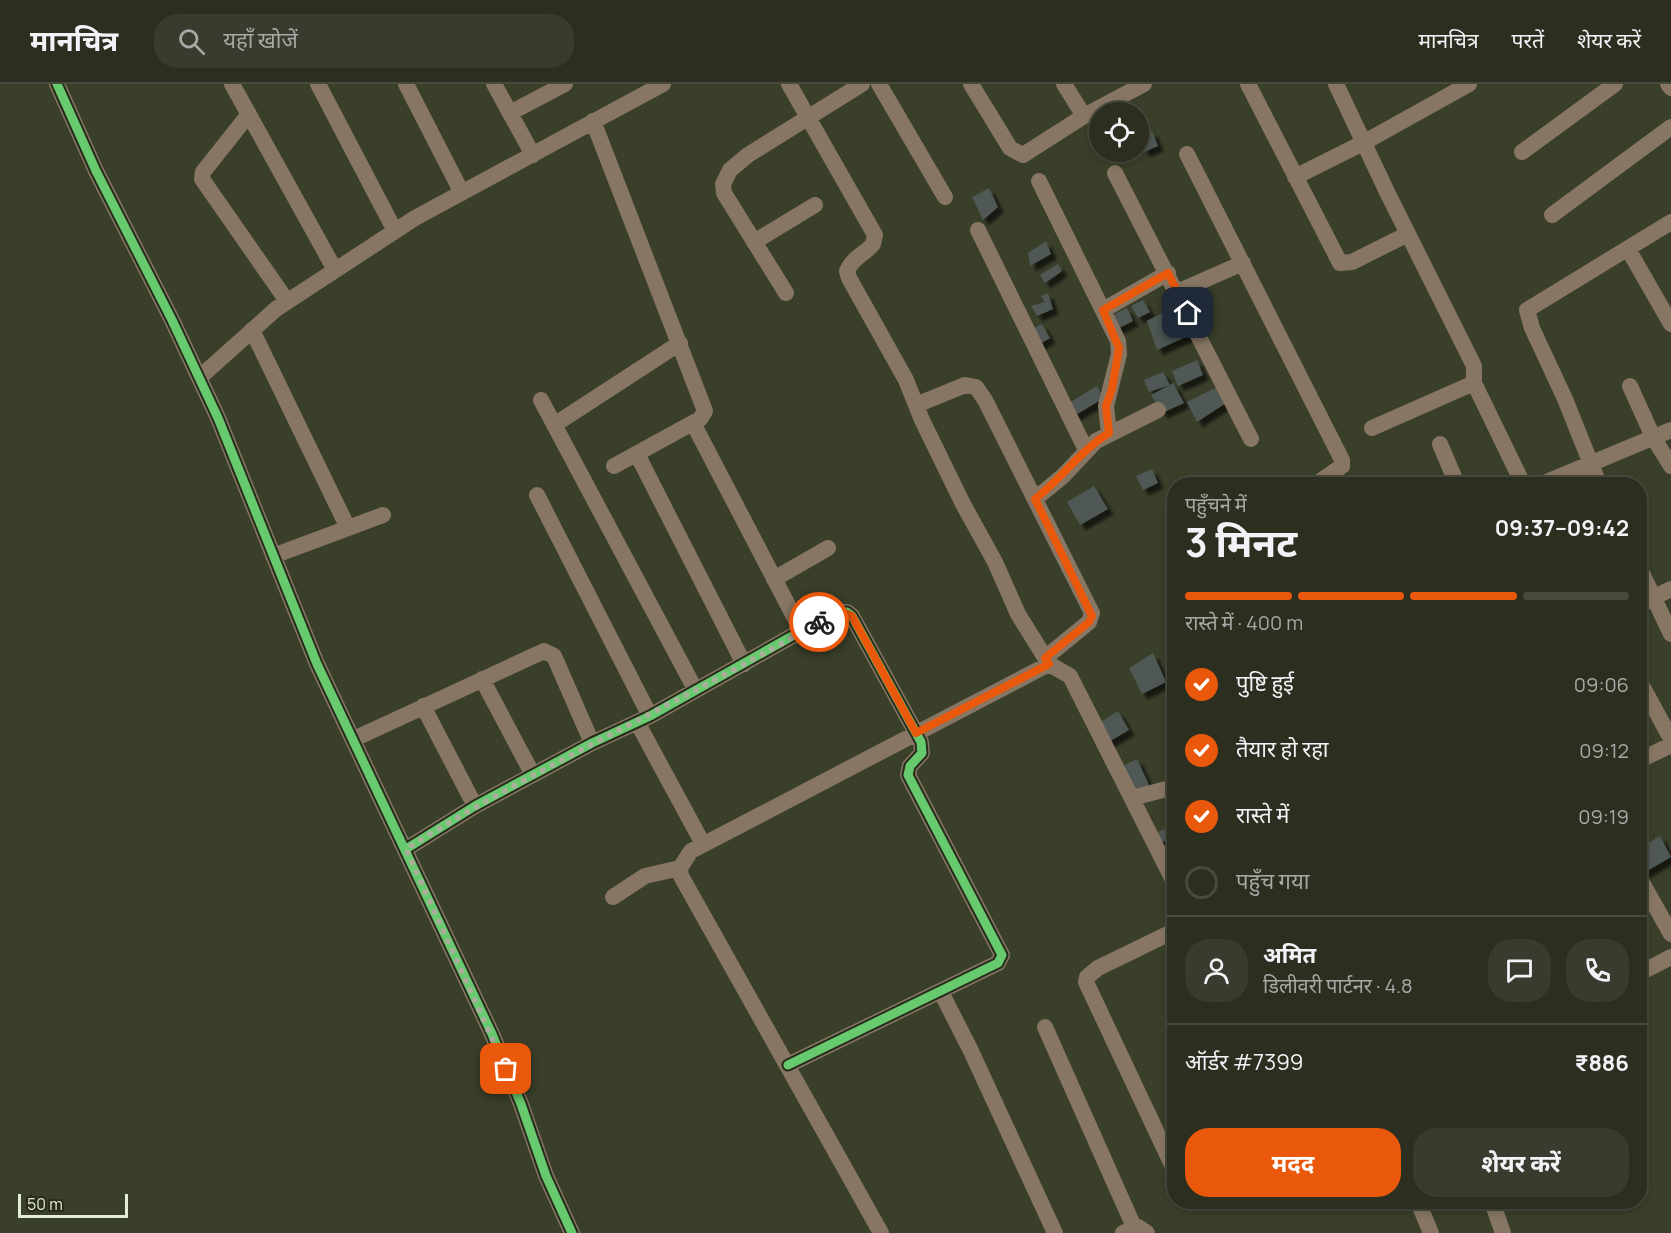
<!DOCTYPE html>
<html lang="hi">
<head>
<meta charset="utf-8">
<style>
  body { margin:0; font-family:Manrope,"Noto Sans Devanagari",sans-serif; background:#383b2d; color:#f1f3f6; height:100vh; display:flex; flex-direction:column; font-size:22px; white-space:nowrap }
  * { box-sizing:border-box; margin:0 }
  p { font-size:20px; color:#a6a9a5 }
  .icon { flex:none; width:33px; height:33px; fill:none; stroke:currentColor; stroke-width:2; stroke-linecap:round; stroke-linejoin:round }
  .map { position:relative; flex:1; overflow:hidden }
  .drawer { position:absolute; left:1167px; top:393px; width:480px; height:732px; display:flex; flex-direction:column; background:#2c2f20; border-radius:24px; box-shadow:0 3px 9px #0003,0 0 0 2px #484a3e }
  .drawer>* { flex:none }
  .controls { position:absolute; left:1089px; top:18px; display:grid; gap:12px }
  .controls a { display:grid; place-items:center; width:60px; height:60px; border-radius:50%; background:#2c2f20; box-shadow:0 3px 9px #0003,0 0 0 2px #484a3e; font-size:30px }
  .scale { position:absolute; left:18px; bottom:15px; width:110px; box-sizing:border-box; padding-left:6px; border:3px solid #e5ecd6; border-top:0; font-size:16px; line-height:21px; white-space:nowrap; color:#e5ecd6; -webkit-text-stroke:4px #272c1b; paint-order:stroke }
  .pin { position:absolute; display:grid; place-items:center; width:51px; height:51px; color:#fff; margin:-26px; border-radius:12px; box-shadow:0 3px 9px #0006 }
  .courier { position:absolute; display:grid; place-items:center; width:60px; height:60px; margin:-30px; border:4px solid #ea580c; border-radius:50%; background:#fff; color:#222; box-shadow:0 2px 8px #0007 }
  .summary em { font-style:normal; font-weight:700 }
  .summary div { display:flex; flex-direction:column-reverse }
  .summary { display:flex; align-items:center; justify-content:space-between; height:102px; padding:0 18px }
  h1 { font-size:39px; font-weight:700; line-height:45px }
  .bar { display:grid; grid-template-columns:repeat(4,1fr); gap:9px 6px; align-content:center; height:72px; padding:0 18px }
  .bar i { height:8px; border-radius:4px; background:#484a3e }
  .bar .active { background:#ea580c }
  .bar p { grid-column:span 4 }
  .line { display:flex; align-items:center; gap:15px; padding:0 18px; border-top:2px solid #484a3e }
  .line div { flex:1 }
  .round { display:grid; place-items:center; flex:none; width:63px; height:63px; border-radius:24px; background:#383b2d }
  ol { padding:0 18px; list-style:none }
  li { display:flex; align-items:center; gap:18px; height:66px }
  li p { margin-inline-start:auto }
  li .icon { padding:6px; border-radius:50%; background:#ea580c; color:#fff; stroke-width:4 }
  li:last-child { color:#a6a9a5 }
  li i { width:33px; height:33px; border:3px solid #484a3e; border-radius:50% }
  .button { display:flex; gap:12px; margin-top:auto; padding:12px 18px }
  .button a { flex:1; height:69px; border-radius:24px; background:#ea580c; color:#fff; font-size:24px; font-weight:700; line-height:69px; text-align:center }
  .button a+a { background:#383b2d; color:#f1f3f6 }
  header { display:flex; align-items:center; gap:36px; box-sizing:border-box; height:84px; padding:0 30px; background:#2c2f20; border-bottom:2px solid #484a3e }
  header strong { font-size:28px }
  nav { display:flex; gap:33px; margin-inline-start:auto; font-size:21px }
  .search { width:420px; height:54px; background:#383b2d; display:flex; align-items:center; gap:15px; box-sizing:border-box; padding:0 21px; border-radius:24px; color:#a6a9a5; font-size:22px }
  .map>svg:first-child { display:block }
  .building { fill:#4f5854; filter:url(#shadow) }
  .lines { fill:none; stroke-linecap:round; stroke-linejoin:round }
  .minor { stroke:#877663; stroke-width:16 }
  .cycleway-casing { stroke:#272c1b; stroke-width:13 }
  .cycleway { stroke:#67ca6e; stroke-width:9 }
  .done { stroke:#a9af9a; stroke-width:6; stroke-dasharray:0 10.8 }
  .route { stroke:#ea580c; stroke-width:8 }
</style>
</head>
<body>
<header>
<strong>मानचित्र</strong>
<div class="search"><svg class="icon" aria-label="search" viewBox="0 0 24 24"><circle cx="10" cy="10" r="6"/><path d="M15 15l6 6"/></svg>यहाँ खोजें</div>
<nav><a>मानचित्र</a><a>परतें</a><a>शेयर करें</a></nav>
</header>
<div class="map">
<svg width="1671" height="1149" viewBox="0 0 1671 1149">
  <defs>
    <filter id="shadow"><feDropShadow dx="5.5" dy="5.5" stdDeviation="1.5" flood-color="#0009"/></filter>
  </defs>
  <rect width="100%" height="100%" fill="#3a3f2a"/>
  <path class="building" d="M1152,47L1158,62L1144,68L1138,53Z
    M989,104L998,123L983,136L972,113Z
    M1046,157L1051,170L1030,182L1028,169Z
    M1058,180L1062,187L1045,199L1040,191Z
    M1048,209L1053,225L1037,232L1031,222L1045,218L1041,212Z
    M1143,216L1150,228L1138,234L1131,222Z
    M1177,221L1190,251L1157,266L1147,237Z
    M1127,224L1133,237L1117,245L1111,232Z
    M1042,240L1050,254L1038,261L1030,246Z
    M1197,276L1203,291L1178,302L1172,287Z
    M1163,288L1170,301L1173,299L1184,319L1162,329L1151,311L1170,301L1149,308L1144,296Z
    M1097,302L1104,314L1074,332L1067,320Z
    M1217,303L1226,319L1197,338L1187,318Z
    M1152,385L1158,399L1143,406L1136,392Z
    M1094,402L1108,425L1080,441L1067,418Z
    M1153,569L1166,598L1142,610L1129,584Z
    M1118,627L1129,646L1105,660L1097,640Z
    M1137,675L1150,703L1133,711L1119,684Z
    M1173,741L1174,752L1159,760L1154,750Z
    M1660,752L1671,773L1640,791V764Z"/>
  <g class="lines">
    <path class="minor" d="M57,0L96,87L172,236L218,334L317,580L492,950L521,1020L546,1092L572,1149
      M232,0L335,186
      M318,0L395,147
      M406,0L462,109
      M494,0L533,71
      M789,0L875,151L873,160C864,171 853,173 847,187L849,194L906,296L922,336L963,420L995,478L1018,530L1049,580
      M879,0L945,113
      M971,0L1010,64L1023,71L1084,32L1144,0
      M1064,0L1084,32
      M1248,0L1340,179L1352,178L1408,150
      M1336,0L1388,110L1474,282V299
      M1668,0L1671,4
      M510,29L565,0
      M249,30L203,88L202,95L287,217
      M593,37L705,327L700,335L614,382
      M1522,68L1615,0
      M1187,70L1342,376V382L1316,400
      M1115,89L1251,355
      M1295,93L1363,59L1469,0
      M1039,97L1118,257L1119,270L1106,322L1109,349
      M1552,131L1671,43
      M978,146L1086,366
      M754,158L815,121
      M1628,165L1671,240
      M1177,208L1243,179
      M786,209L724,109L723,100L730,86L748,71L862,0
      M1103,226L1168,189
      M252,246L348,444
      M199,294L276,225L415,134L663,0
      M1630,302L1653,353L1671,382
      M541,316L695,605
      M916,321L965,301L976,303L985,316L1092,529L1089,538L1045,574
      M693,339L802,548
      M554,341L680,259
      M1372,344L1474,299L1523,400
      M1440,360L1457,400
      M637,370L744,580
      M1542,400L1671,346
      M1599,400L1565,315L1532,244L1527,226L1671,138
      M537,411L650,632
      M1035,415L1063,392L1096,357L1158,326
      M273,472L383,431
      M1640,485L1671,550
      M774,495L828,464
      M1640,520L1671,505
      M482,595L533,691
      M1640,598L1671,655
      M423,622L475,722
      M637,638L703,760
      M354,655L544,567L554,572L592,659
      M1640,676L1671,661
      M1132,714L1174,703
      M406,765L475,722L592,659L650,632L833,529L847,528L852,532L921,658L922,669L910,682L908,691L1002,871L998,879L788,981
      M1640,795L1671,850
      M613,813L645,792L680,784
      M1174,847L1098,884L1087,893L1086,898L1174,1085
      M1640,889L1671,873
      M941,908L971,967L1055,1149
      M1045,943L1134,1143
      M1312,1118H1330
      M1418,1118L1431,1149
      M1492,1118L1503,1149
      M881,1149L681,792L680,784L691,767L1049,580L1070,592L1174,798
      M1123,1149L1138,1143L1147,1149"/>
    <g class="cycleway-casing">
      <path id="cycleway" d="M57,0L96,87L172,236L218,334L317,580L492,950L521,1020L546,1092L572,1149
        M406,765L475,722L592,659L650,632L833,529L847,528L852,532L921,658L922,669L910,682L908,691L1002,871L998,879L788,981"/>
    </g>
    <use href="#cycleway" class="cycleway"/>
  </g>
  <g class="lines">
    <path class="done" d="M506,985L406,765C539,681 683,618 819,538"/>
    <path class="route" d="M819,538L840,527L852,532L916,649L1049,580L1045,574L1089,538L1092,532L1035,415C1061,395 1081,366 1109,349L1106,322L1112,305L1119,264L1103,226L1168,189L1188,229"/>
  </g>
</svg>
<div class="controls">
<a><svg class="icon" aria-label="locate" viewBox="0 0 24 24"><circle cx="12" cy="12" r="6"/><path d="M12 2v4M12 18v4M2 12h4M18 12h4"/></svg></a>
</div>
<div class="scale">50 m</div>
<div class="pin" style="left:506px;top:985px;background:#ea580c"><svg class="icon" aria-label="bag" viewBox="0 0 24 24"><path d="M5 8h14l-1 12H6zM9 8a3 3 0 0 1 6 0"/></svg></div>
<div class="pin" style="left:1188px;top:229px;background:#1f2937"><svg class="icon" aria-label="home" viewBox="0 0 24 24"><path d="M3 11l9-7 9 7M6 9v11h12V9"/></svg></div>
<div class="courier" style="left:819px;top:538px"><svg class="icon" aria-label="bike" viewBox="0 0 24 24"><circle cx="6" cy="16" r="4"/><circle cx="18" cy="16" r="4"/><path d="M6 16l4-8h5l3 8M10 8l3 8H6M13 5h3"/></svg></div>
<section class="drawer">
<div class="summary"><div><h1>3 मिनट</h1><p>पहुँचने में</p></div><em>09:37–09:42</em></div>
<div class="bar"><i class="active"></i><i class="active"></i><i class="active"></i><i></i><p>रास्ते में · 400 m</p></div>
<ol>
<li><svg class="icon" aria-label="check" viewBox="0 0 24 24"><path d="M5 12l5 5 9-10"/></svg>पुष्टि हुई<p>09:06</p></li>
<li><svg class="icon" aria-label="check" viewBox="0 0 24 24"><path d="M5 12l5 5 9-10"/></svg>तैयार हो रहा<p>09:12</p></li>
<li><svg class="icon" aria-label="check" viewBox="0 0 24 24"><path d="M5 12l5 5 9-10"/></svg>रास्ते में<p>09:19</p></li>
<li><i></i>पहुँच गया</li>
</ol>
<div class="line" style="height:108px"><a class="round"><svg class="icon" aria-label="person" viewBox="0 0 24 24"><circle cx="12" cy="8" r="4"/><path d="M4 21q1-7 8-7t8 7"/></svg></a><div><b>अमित</b><p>डिलीवरी पार्टनर · 4.8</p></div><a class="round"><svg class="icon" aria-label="chat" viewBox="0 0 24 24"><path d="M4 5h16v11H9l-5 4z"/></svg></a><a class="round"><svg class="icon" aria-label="phone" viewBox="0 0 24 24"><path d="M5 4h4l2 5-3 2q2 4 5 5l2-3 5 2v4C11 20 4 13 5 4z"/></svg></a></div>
<div class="line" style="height:78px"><div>ऑर्डर #7399</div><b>₹886</b></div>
<div class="button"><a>मदद</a><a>शेयर करें</a></div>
</section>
</div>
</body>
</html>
